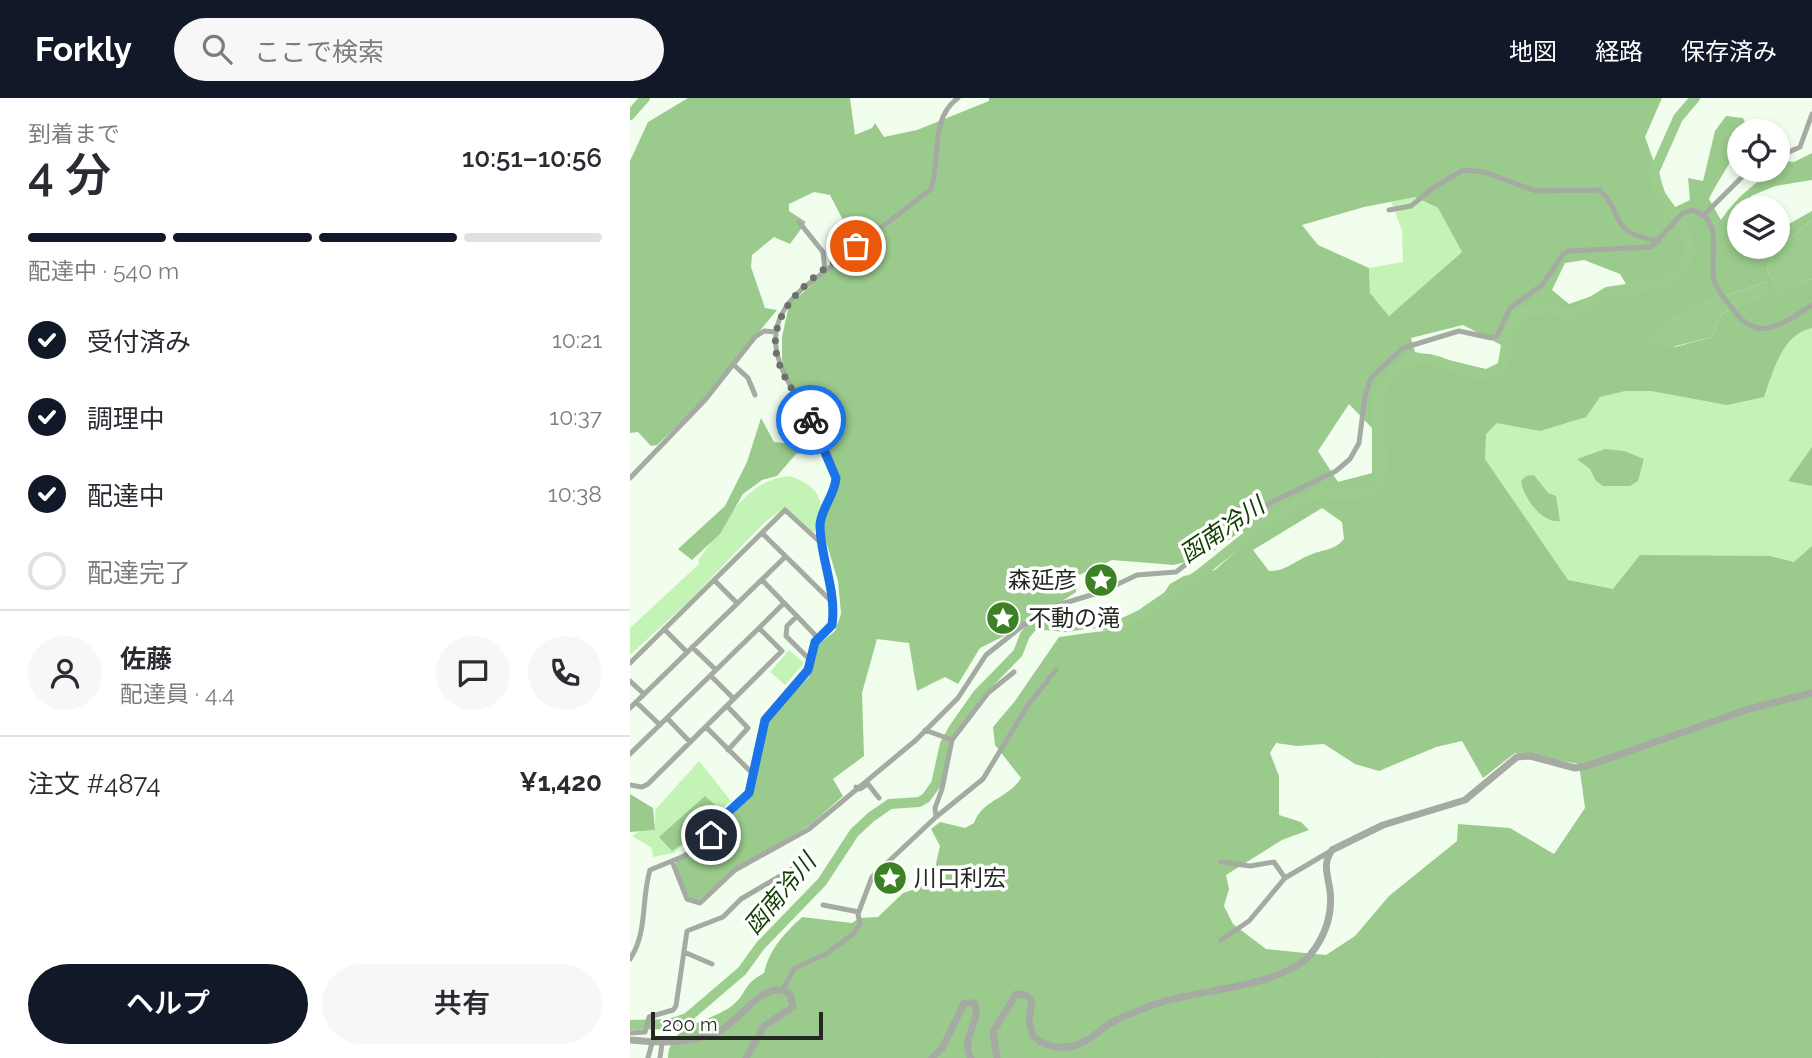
<!DOCTYPE html>
<html lang="ja">
<head>
<meta charset="utf-8">
<style>
  body { margin:0; font-family:Raleway,"Noto Sans JP",sans-serif; background:#f7f7f7; color:#2b2b33; height:100vh; display:flex; flex-direction:column; font-size:26px; white-space:nowrap }
  * { box-sizing:border-box; margin:0 }
  p { font-size:23px; color:#7c7c81 }
  .icon { flex:none; width:38px; height:38px; fill:none; stroke:currentColor; stroke-width:2; stroke-linecap:round; stroke-linejoin:round }
  .map { position:relative; flex:1; overflow:hidden }
  .side { display:flex; flex-direction:column; background:#fff; width:630px }
  .side>* { flex:none }
  .controls { position:absolute; left:1097px; top:21px; display:grid; gap:14px }
  .controls a { display:grid; place-items:center; width:63px; height:63px; border-radius:50%; background:#fff; box-shadow:0 4px 10px #0003; font-size:35px }
  .scale { position:absolute; left:21px; bottom:18px; width:172px; box-sizing:border-box; padding-left:7px; border:4px solid #232821; border-top:0; font-size:19px; line-height:24px; white-space:nowrap; color:#232821; -webkit-text-stroke:5px #fff; paint-order:stroke }
  .pin { position:absolute; display:grid; place-items:center; width:60px; height:60px; color:#fff; margin:-30px; border:4px solid #fff; border-radius:50%; box-shadow:0 2px 7px #0007 }
  .courier { position:absolute; display:grid; place-items:center; width:70px; height:70px; margin:-35px; border:5px solid #1a73e8; border-radius:50%; background:#fff; color:#222; box-shadow:0 2px 9px #0007 }
  .summary em { font-style:normal; font-weight:600 }
  .summary div { display:flex; flex-direction:column-reverse }
  .summary { display:flex; align-items:center; justify-content:space-between; height:119px; padding:0 28px }
  h1 { font-size:46px; font-weight:600; line-height:52px }
  .bar { display:grid; grid-template-columns:repeat(4,1fr); gap:10px 7px; align-content:center; height:84px; padding:0 28px }
  .bar i { height:9px; border-radius:5px; background:#e1e1e2 }
  .bar .on { background:#111827 }
  .bar p { grid-column:span 4 }
  .line { display:flex; align-items:center; gap:18px; padding:0 28px; border-top:2px solid #e1e1e2 }
  .line div { flex:1 }
  .round { display:grid; place-items:center; flex:none; width:74px; height:74px; border-radius:37px; background:#f7f7f7 }
  ol { padding:0 28px; list-style:none }
  li { display:flex; align-items:center; gap:21px; height:77px }
  li p { margin-inline-start:auto }
  li .icon { padding:7px; border-radius:50%; background:#111827; color:#fff; stroke-width:4 }
  li:last-child { color:#7c7c81 }
  li i { width:38px; height:38px; border:4px solid #e1e1e2; border-radius:50% }
  .primary-button { display:flex; gap:14px; margin-top:auto; padding:14px 28px }
  .primary-button a { flex:1; height:80px; border-radius:42px; background:#111827; color:#fff; font-size:28px; font-weight:600; line-height:80px; text-align:center }
  .primary-button a+a { background:#f7f7f7; color:#2b2b33 }
  header { display:flex; align-items:center; gap:42px; box-sizing:border-box; height:98px; padding:0 35px; background:#111827; color:#fff }
  header strong { font-size:33px }
  nav { display:flex; gap:38px; margin-inline-start:auto; font-size:24px }
  .search { width:490px; height:63px; background:#f7f7f7; display:flex; align-items:center; gap:18px; box-sizing:border-box; padding:0 24px; border-radius:38px; color:#7c7c81; font-size:26px }
  main { display:flex; flex:1; min-height:0 }
  .map>svg:first-child { display:block }
  .green { fill:#c4f3b6 }
  .forest { fill:#9bcb8c; fill-rule:evenodd }
  .water { fill:#9ccd8e }
  .lines { fill:none; stroke-linecap:round; stroke-linejoin:round }
  .stream { stroke:#9ccd8e; stroke-width:2 }
  .river { stroke:#9ccd8e; stroke-width:10 }
  .minor { stroke:#a5aaa3; stroke-width:5 }
  .tertiary { stroke:#a5aaa3; stroke-width:7 }
  .done { stroke:#6b7368; stroke-width:7; stroke-dasharray:0 12.6 }
  .route { stroke:#1a73e8; stroke-width:9 }
  .labels { text-anchor:middle; stroke-width:7; stroke-linejoin:round; paint-order:stroke }
  .poi-label { font-size:23px; fill:#232821; stroke:#fff; text-anchor:start }
  .water-label { font-size:24px; font-style:italic; fill:#124000; stroke:#fff }
</style>
</head>
<body>
<header>
<strong>Forkly</strong>
<div class="search"><svg class="icon" aria-label="search" viewBox="0 0 24 24"><circle cx="10" cy="10" r="6"/><path d="M15 15l6 6"/></svg>ここで検索</div>
<nav><a>地図</a><a>経路</a><a>保存済み</a></nav>
</header>
<main>
<section class="side">
<div class="summary"><div><h1>4 分</h1><p>到着まで</p></div><em>10:51–10:56</em></div>
<div class="bar"><i class="on"></i><i class="on"></i><i class="on"></i><i></i><p>配達中 · 540 m</p></div>
<ol>
<li><svg class="icon" aria-label="check" viewBox="0 0 24 24"><path d="M5 12l5 5 9-10"/></svg>受付済み<p>10:21</p></li>
<li><svg class="icon" aria-label="check" viewBox="0 0 24 24"><path d="M5 12l5 5 9-10"/></svg>調理中<p>10:37</p></li>
<li><svg class="icon" aria-label="check" viewBox="0 0 24 24"><path d="M5 12l5 5 9-10"/></svg>配達中<p>10:38</p></li>
<li><i></i>配達完了</li>
</ol>
<div class="line" style="height:126px"><a class="round"><svg class="icon" aria-label="person" viewBox="0 0 24 24"><circle cx="12" cy="8" r="4"/><path d="M4 21q1-7 8-7t8 7"/></svg></a><div><b>佐藤</b><p>配達員 · 4.4</p></div><a class="round"><svg class="icon" aria-label="chat" viewBox="0 0 24 24"><path d="M4 5h16v11H9l-5 4z"/></svg></a><a class="round"><svg class="icon" aria-label="phone" viewBox="0 0 24 24"><path d="M5 4h4l2 5-3 2q2 4 5 5l2-3 5 2v4C11 20 4 13 5 4z"/></svg></a></div>
<div class="line" style="height:91px"><div>注文 #4874</div><b>¥1,420</b></div>
<div class="primary-button"><a>ヘルプ</a><a>共有</a></div>
</section>
<div class="map">
<svg width="1182" height="960" viewBox="0 0 1182 960">
  <rect width="100%" height="100%" fill="#f1feed"/>
  <path class="green" d="M785,99L808,110L832,154L759,218L740,195L739,170L773,164L772,133L761,103Z
    M1182,205V483L987,499L942,513L876,436L844,329Z
    M160,378C190,389 199,404 183,436L154,410L135,424L57,505L0,557V530L69,466L68,462C95,429 112,382 160,378Z
    M159,552L174,565L155,587L140,574Z
    M69,663L101,703L44,755L23,759L22,750L2,738L10,733L25,732V712Z"/>
  <path class="forest" d="M58,0H220L225,37L242,30L245,25L254,39L287,32L359,3V0H1032L1015,39L1041,111L1060,102L1058,80L1073,83L1085,33L1096,18L1113,20L1117,30L1116,33H1110C1109,57 1089,79 1079,101L1091,122C1108,96 1134,79 1156,63L1164,64L1182,55V82L1145,88L1121,98L1123,110H1110V149H1148V132L1182,113V121L1142,157L1137,172L1151,197L1182,181V230C1152,236 1143,274 1134,299L1097,307L1021,293H995L970,299L956,319L910,333L867,325L856,336L855,361L938,482L983,491L1010,457L1140,458L1164,464L1182,448V960H38C39,924 83,925 104,906C118,894 112,887 134,875C140,850 154,836 172,819L222,825L229,820L248,819L273,795L285,791L289,779L305,770L310,748L301,731L310,724L335,730L344,725C353,701 378,701 391,680L365,647L363,629L385,603L429,539L487,531L519,517L540,486L554,478L585,472L619,442L612,432L577,458L544,467L482,462L445,479L446,494L398,526L350,550L328,586L315,579L287,593L279,545L247,541L232,595L234,658L203,681L213,698L180,727L101,775L67,804L53,795L45,762L88,733L114,704L122,688L136,622L179,579L189,546L205,533L211,516L208,483L190,424L207,378L182,324L158,286L152,261V239L159,207L226,147L200,97L184,94L159,106V113L176,124L160,146L144,139L122,157L121,169L135,210L147,212L68,308L27,347L21,348L8,334L0,335V63L18,24ZM785,99L808,110L832,154L759,218L740,195L739,170L688,147L672,127L734,109ZM954,162L990,176L996,186L939,206L922,192L935,165ZM1135,183L1140,196L1091,216L1082,239L1045,249L1042,218L1049,220C1073,198 1107,198 1135,183ZM833,227L871,247L868,265L856,271L785,254L781,240ZM719,306L742,330V375L708,384L688,353ZM692,410L712,424L714,441C704,453 693,451 680,457C664,463 657,473 639,473L623,452ZM832,643L853,680L885,655L949,666L955,710L924,756L880,730L828,726L827,743L759,798L725,838L696,857L636,851L603,826L594,808L599,791L596,777L652,742L679,732L671,724L649,717V678L640,655L646,645L667,648L694,646L725,666L749,673L806,649Z
    M131,320L144,344L154,345L182,327L191,353L166,356L147,378L132,382L113,396L90,436L62,462L48,451L95,408L117,364Z
    M1182,349V388L1158,383Z
    M0,696L23,710L25,732L0,734Z"/>
  <path class="water" d="M1182,121V181L1151,198L1137,172L1142,157Z
    M1135,183L1141,196L1091,216L1082,239L1034,251L1015,241L1043,218L1049,219C1073,198 1107,198 1135,183Z
    M975,351L994,353L1014,361L1008,383L1000,388H973L966,383L960,371L947,361Z
    M904,377L918,395L926,398L930,423C912,426 893,399 891,383L896,378Z
    M75,698L90,711L77,728L42,753L29,739Z"/>
  <g class="lines">
    <path class="stream" d="M1003,189L1018,219L1031,229
      M750,960L817,940L859,913L910,905L947,892L971,879L1016,842L1028,837H1062L1076,831L1109,808L1182,746"/>
    <path class="river" d="M0,17L15,0
      M0,927L39,926L57,920L112,873L131,847L192,784L224,735L241,719L260,706L289,704L296,700L306,686L315,646L324,630L348,596L388,555L395,537L404,526L436,529L462,525L479,528L491,526L510,517L571,475L630,428L673,402L690,395L724,398L746,391C766,358 733,319 754,287C794,226 830,292 865,274C881,265 873,244 879,230C882,224 889,218 893,214L917,211L942,216L977,194L1036,185L1053,170L1059,154L1057,134L1029,95L1024,74L1048,20L1065,0"/>
    <path class="minor" d="M1148,59L1170,49L1182,16
      M759,112L781,108L803,90L833,72L854,74L906,93L969,92C996,115 976,135 1029,143
      M1074,117L1119,72
      M169,124L193,154L195,172
      M104,267L118,280L125,297
      M0,380L75,302L125,239L134,233L146,234
      M132,435L202,504
      M84,482L107,505
      M132,482L188,540
      M167,518L157,528L156,538L181,563
      M34,531L57,554
      M62,549L86,572
      M0,565L155,412L191,445
      M81,578L104,601
      M0,583L14,596
      M6,604L30,627
      M97,608L118,630L98,652
      M0,610L155,459
      M37,620L60,644
      M76,629L125,678
      M295,632L322,642
      M0,656L129,530
      M0,687L12,689L18,686L152,553L129,530L154,505
      M226,689L230,691L238,686L249,700
      M306,719L305,710L312,691L322,642L358,595L384,574
      M42,763L57,801L70,805L105,772L179,731L286,642L328,600L356,557L395,526L428,507L471,494L507,477L546,474L628,411L706,373L720,361L729,345L735,298L741,280L773,250L829,233L861,240L867,238L880,210L912,187L933,156L939,153L1021,149L1053,115L1062,112C1095,122 1079,156 1084,182C1086,191 1095,201 1101,209C1127,247 1151,227 1182,207
      M591,764L620,768L644,764L655,780
      M242,779L255,793
      M193,807L229,814
      M591,842L619,823L655,780L699,754
      M54,854L82,866
      M0,861C18,834 11,801 20,772L54,758L81,737L98,714L119,695L136,622L178,572L185,544L202,527C207,492 190,460 190,426C191,408 208,395 205,376C194,311 101,254 172,191L301,91C311,62 299,21 328,0
      M152,892L165,870L196,856L223,836L230,826L228,816L242,779L306,719L353,681L398,607L426,572
      M0,935L15,934L19,919L43,912L46,908L57,833L93,819L111,801L174,764
      M18,960L22,945
      M30,960L32,946"/>
    <path class="tertiary" d="M0,942C31,945 58,946 87,934C110,925 134,878 160,896L163,909L134,928L116,960
      M302,960L313,949L334,905H344C353,922 329,940 341,960
      M367,960L363,934L386,896L396,897L402,903L399,923L403,938C414,948 428,951 443,948C458,945 470,931 484,923C496,917 510,912 523,907C565,891 650,890 680,857C695,839 703,816 700,793C698,777 692,766 702,752L753,727L835,702L887,659L900,658L945,670L957,668L1119,611L1182,595"/>
  </g>
  <g class="lines">
    <path class="done" d="M181,322C171,303 156,286 149,265C130,212 189,174 226,148"/>
    <path class="route" d="M81,737L94,718L119,695L135,622L178,572L185,544L202,527C207,492 190,460 190,427C191,410 205,397 206,380L181,322"/>
  </g>
  <defs>
    <g id="sight-disc" transform="scale(1.75)"><circle r="9.5" fill="#3d8125" stroke="#fff"/><path d="M0-6L1.8-2.2L6-1.7L2.9 1.2L3.7 5.4L0 3.3L-3.7 5.4L-2.9 1.2L-6-1.7L-1.8-2.2Z" fill="#fff"/></g>
  </defs>
  <g fill-rule="evenodd">
    <use href="#sight-disc" x="471" y="482"/>
    <use href="#sight-disc" x="373" y="520"/>
    <use href="#sight-disc" x="260" y="780"/>
  </g>
  <g class="labels">
    <g class="poi-label">
      <text x="447" y="490" text-anchor="end">森延彦</text>
      <text x="398" y="528">不動の滝</text>
      <text x="284" y="788">川口利宏</text>
    </g>
    <g class="water-label">
      <text transform="translate(592 432) rotate(-34)" y="8">函南冷川</text>
      <text transform="translate(150 796) rotate(-50)" y="8">函南冷川</text>
    </g>
  </g>
</svg>
<div class="controls">
<a><svg class="icon" aria-label="locate" viewBox="0 0 24 24"><circle cx="12" cy="12" r="6"/><path d="M12 2v4M12 18v4M2 12h4M18 12h4"/></svg></a>
<a><svg class="icon" aria-label="layers" viewBox="0 0 24 24"><path d="M12 4l9 5-9 5-9-5zM3 14l9 5 9-5"/></svg></a>
</div>
<div class="scale">200 m</div>
<div class="pin" style="left:226px;top:148px;background:#ea580c"><svg class="icon" aria-label="bag" viewBox="0 0 24 24"><path d="M5 8h14l-1 12H6zM9 8a3 3 0 0 1 6 0"/></svg></div>
<div class="pin" style="left:81px;top:737px;background:#1f2937"><svg class="icon" aria-label="home" viewBox="0 0 24 24"><path d="M3 11l9-7 9 7M6 9v11h12V9"/></svg></div>
<div class="courier" style="left:181px;top:322px"><svg class="icon" aria-label="bike" viewBox="0 0 24 24"><circle cx="6" cy="16" r="4"/><circle cx="18" cy="16" r="4"/><path d="M6 16l4-8h5l3 8M10 8l3 8H6M13 5h3"/></svg></div>
</div>
</main>
</body>
</html>
